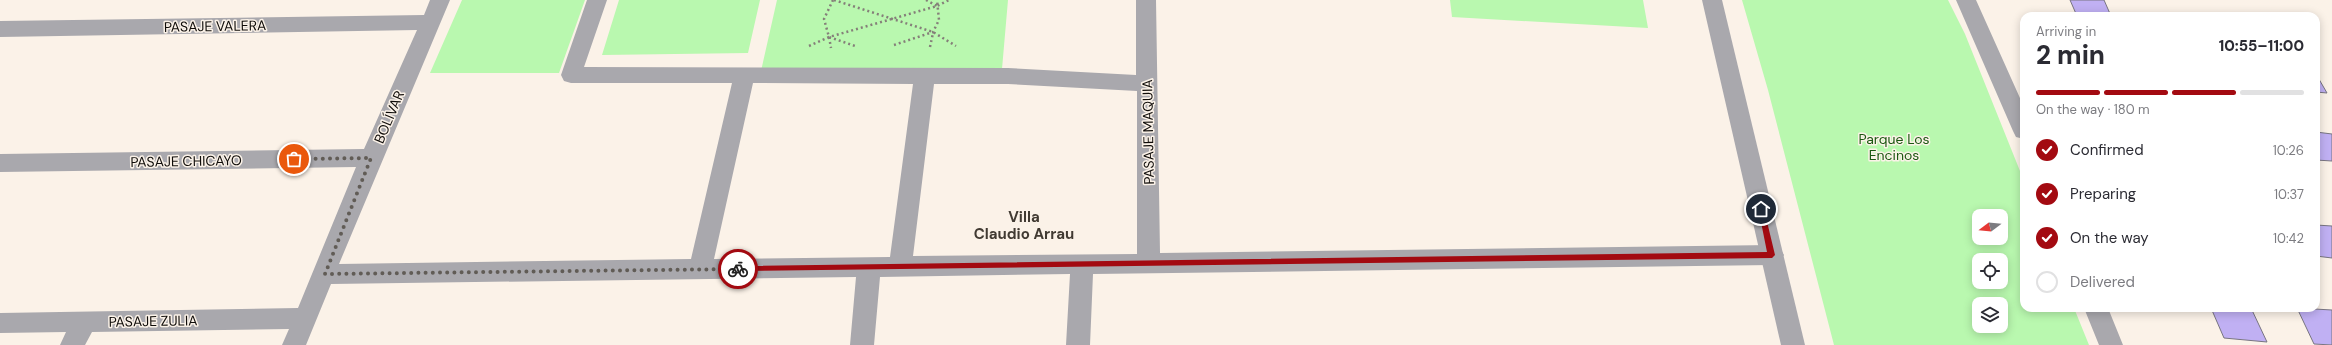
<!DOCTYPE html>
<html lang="en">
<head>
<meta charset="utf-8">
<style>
  body { margin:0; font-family:"DM Sans",sans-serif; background:#f7f7f7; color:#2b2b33; height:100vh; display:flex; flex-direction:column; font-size:15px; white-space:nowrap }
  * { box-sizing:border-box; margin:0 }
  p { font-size:13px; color:#7c7c81 }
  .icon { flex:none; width:22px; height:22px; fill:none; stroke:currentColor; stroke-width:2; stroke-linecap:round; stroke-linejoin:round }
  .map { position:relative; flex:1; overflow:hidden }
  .panel { position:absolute; left:2020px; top:12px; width:300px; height:300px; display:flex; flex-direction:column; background:#fff; border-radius:12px; box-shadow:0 2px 10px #0003 }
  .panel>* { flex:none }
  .needle { width:26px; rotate:254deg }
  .controls { position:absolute; left:1972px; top:209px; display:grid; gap:8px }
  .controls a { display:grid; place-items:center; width:36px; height:36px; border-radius:8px; background:#fff; box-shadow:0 2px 10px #0003; font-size:20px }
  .pin { position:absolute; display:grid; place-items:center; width:34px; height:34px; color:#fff; margin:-17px; border:2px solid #fff; border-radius:50%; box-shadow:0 1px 4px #0007 }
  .courier { position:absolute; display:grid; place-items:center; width:40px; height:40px; margin:-20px; border:3px solid #a30a11; border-radius:50%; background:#fff; color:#222; box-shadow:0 1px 5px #0007 }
  .head em { font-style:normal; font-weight:800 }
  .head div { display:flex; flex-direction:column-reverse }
  .head { display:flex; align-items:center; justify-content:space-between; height:68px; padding:0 16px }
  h1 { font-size:26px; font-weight:800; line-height:30px }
  .bar { display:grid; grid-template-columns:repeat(4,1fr); gap:6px 4px; align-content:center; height:48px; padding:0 16px }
  .bar i { height:5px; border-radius:3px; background:#e1e1e2 }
  .bar .on { background:#a30a11 }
  .bar p { grid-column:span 4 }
  ol { padding:0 16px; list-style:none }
  li { display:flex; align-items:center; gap:12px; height:44px }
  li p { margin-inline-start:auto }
  li .icon { padding:4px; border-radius:50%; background:#a30a11; color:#fff; stroke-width:4 }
  li:last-child { color:#7c7c81 }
  li i { width:22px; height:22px; border:2px solid #e1e1e2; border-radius:50% }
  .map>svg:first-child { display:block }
  .green { fill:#b9f8af; fill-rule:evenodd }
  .building { fill:#c0b0f3; stroke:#787581 }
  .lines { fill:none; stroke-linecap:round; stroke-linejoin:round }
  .path { stroke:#857f79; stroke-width:2.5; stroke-dasharray:2 3; stroke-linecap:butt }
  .minor { fill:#a9a8ad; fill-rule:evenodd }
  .tertiary { fill:#a9a8ad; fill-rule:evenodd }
  .route { fill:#a30a11 }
  .done { stroke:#615c56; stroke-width:4; stroke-dasharray:0 7.2 }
  .labels { text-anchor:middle; stroke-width:3; stroke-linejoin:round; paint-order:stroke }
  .street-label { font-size:14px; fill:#0e0b08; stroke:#fbf2e8 }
  .park-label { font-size:14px; fill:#1b5811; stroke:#fbf2e8 }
  .neighbourhood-label { font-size:15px; font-weight:bold; fill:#413a32; stroke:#fbf2e8 }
</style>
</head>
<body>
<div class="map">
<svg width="2332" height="345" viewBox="0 0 2332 345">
  <rect width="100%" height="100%" fill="#fbf2e8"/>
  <path class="green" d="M462,0H585L559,73H430Z
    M619,0H760L748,53L602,55Z
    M777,0H1008L1002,69L761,71Z
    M1450,0H1643L1648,28L1452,17Z
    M1742,0H1948L1965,34L2024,181V308H2074L2089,345H1834L1768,90ZM1979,216H2001V238H1979ZM1979,260H2001V282H1979ZM1979,304H2001V326H1979Z"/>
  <path class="building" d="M2070,0H2104L2111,16H2077Z
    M2316,74L2327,93L2316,92Z
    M2316,132L2332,134V161L2316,160Z
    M2316,225L2332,226V258L2316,256Z
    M2211,308H2251L2267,342L2224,338Z
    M2297,308L2332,310V345L2314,344Z"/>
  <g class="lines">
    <path class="path" d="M833,0L824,19L829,37L855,46
      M834,0L933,32L956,46
      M926,0L937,6
      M829,37L831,48
      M894,45L933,32L939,20L937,0
      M809,46L829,37L937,6L949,0
      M930,47L933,33"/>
    <path class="minor" d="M430,0H450L339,264L691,259L732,83H571L564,81L561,75L587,0H607L584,67L1008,68L1136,75V0H1156L1160,253L1772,245L1780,248L1784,255L1780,262L1772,265L1093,274L1090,345H1066L1070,274L880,277L874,345H850L856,277L331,284L306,345H282L289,329L92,332L85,345H60L66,332L0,333V313L298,308L356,167L0,172V154L364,149L417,30L0,37V21L424,15ZM753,83L913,84L890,257L714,259ZM934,84H1008L1137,91V254L913,256Z
      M1956,0H1976L2024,107V139L2016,137L2013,131Z
      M2084,308H2108L2123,345H2099Z"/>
    <path class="tertiary" d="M1702,0H1722L1805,345H1781Z"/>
  </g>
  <path class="route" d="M1758,207L1764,209L1775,255L1772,258L738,271L735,269L738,266L1767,252Z"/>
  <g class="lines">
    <path class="done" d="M294,159L371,158L325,274L738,269"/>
  </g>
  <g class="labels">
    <g class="street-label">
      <text transform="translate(215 26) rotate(-1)" y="5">PASAJE VALERA</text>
      <text transform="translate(389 117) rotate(-67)" y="5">BOLÍVAR</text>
      <text transform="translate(1148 132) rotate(-91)" y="5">PASAJE MAQUIA</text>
      <text transform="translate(186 161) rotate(-1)" y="5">PASAJE CHICAYO</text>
      <text transform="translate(153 321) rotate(-1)" y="5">PASAJE ZULIA</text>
    </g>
    <g class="park-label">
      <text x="1894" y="144">Parque Los<tspan x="1894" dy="16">Encinos</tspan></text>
    </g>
    <g class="neighbourhood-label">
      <text x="1024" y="222">Villa<tspan x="1024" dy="17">Claudio Arrau</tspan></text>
    </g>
  </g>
</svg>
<div class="controls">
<a><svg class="needle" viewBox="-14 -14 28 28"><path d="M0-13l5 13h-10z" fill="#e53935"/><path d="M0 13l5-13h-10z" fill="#7c7c81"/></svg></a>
<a><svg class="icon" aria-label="locate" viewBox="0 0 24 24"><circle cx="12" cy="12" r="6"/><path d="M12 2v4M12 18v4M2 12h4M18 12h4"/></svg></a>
<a><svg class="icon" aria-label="layers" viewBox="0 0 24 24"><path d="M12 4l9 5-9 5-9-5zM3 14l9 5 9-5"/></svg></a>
</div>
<div class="pin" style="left:294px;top:159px;background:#ea580c"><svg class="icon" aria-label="bag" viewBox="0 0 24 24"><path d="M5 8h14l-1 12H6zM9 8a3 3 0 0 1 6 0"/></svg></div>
<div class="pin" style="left:1761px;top:209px;background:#1f2937"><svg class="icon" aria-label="home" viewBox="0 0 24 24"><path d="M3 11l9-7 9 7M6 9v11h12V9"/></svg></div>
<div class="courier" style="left:738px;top:269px"><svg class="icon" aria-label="bike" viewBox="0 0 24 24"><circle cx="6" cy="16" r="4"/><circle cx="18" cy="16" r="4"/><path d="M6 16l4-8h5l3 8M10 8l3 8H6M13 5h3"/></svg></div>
<section class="panel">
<div class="head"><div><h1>2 min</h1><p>Arriving in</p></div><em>10:55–11:00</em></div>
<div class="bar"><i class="on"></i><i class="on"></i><i class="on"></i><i></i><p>On the way · 180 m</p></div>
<ol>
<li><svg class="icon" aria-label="check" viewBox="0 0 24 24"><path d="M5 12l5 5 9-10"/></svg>Confirmed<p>10:26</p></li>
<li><svg class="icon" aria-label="check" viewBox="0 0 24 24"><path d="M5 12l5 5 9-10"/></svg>Preparing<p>10:37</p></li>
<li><svg class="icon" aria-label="check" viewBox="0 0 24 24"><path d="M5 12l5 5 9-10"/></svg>On the way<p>10:42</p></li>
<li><i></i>Delivered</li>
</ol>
</section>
</div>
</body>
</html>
